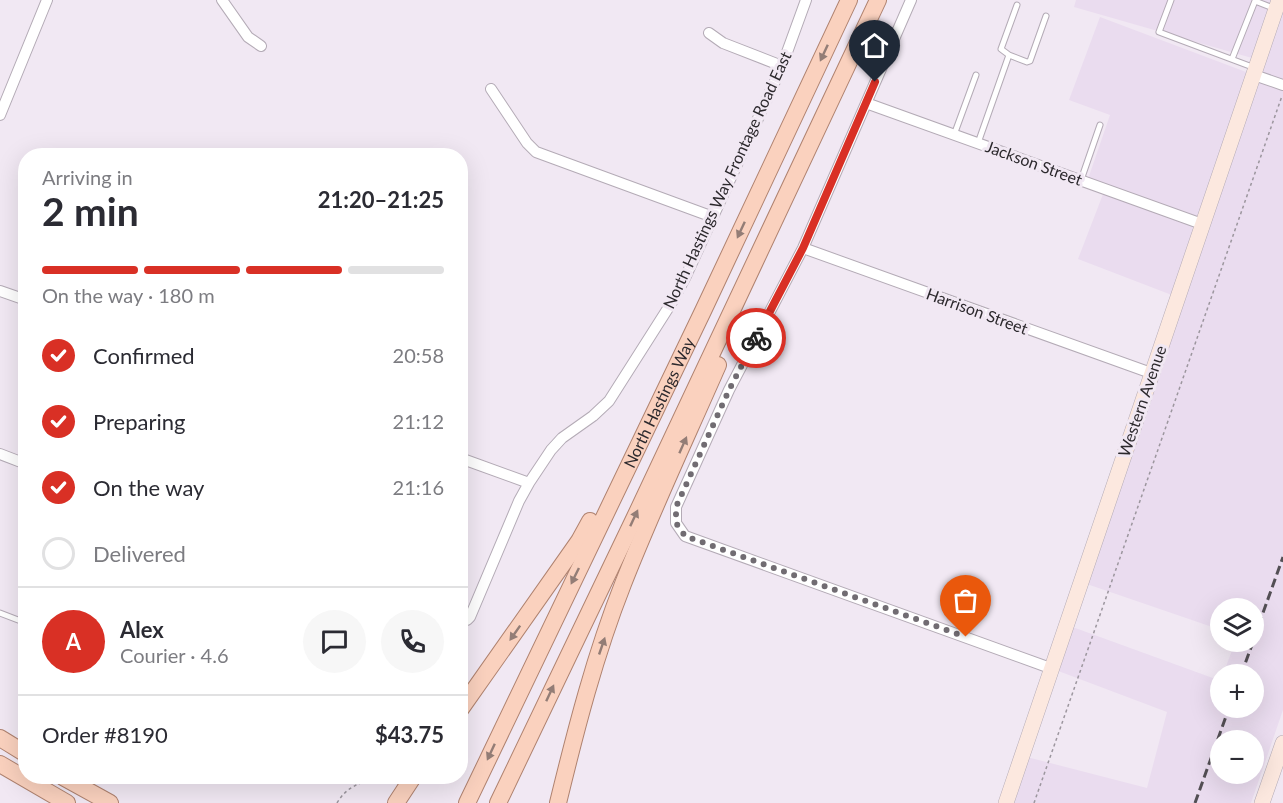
<!DOCTYPE html>
<html lang="en">
<head>
<meta charset="utf-8">
<style>
  body { margin:0; font-family:Lato,sans-serif; background:#f7f7f7; color:#2b2b33; height:100vh; display:flex; flex-direction:column; font-size:22px; white-space:nowrap }
  * { box-sizing:border-box; margin:0 }
  p { font-size:20px; color:#7c7c81 }
  .icon { flex:none; width:33px; height:33px; fill:none; stroke:currentColor; stroke-width:2; stroke-linecap:round; stroke-linejoin:round }
  .map { position:relative; flex:1; overflow:hidden }
  .side { position:absolute; left:18px; top:148px; width:450px; height:636px; display:flex; flex-direction:column; background:#fff; border-radius:24px; box-shadow:0 6px 24px #0002 }
  .side>* { flex:none }
  .controls { position:absolute; left:1210px; top:598px; display:grid; gap:12px }
  .controls a { display:grid; place-items:center; width:54px; height:54px; border-radius:50%; background:#fff; box-shadow:0 6px 24px #0002; font-size:30px }
  .pin { position:absolute; display:grid; place-items:center; width:51px; height:51px; color:#fff; margin:-62px -26px; border-radius:50% 50% 50% 0; rotate:-45deg; box-shadow:0 0 6px #0007 }
  .pin .icon { rotate:45deg }
  .courier { position:absolute; display:grid; place-items:center; width:60px; height:60px; margin:-30px; border:4px solid #d93025; border-radius:50%; background:#fff; color:#222; box-shadow:0 2px 8px #0007 }
  .headline em { font-style:normal; font-weight:700 }
  .headline div { display:flex; flex-direction:column-reverse }
  .headline { display:flex; align-items:center; justify-content:space-between; height:102px; padding:0 24px }
  h1 { font-size:39px; font-weight:700; line-height:45px }
  .bar { display:grid; grid-template-columns:repeat(4,1fr); gap:9px 6px; align-content:center; height:72px; padding:0 24px }
  .bar i { height:8px; border-radius:4px; background:#e1e1e2 }
  .bar .on { background:#d93025 }
  .bar p { grid-column:span 4 }
  .line { display:flex; align-items:center; gap:15px; padding:0 24px; border-top:2px solid #e1e1e2 }
  .line div { flex:1 }
  .round { display:grid; place-items:center; flex:none; width:63px; height:63px; border-radius:32px; background:#f7f7f7 }
  ol { padding:0 24px; list-style:none }
  li { display:flex; align-items:center; gap:18px; height:66px }
  li p { margin-inline-start:auto }
  li .icon { padding:6px; border-radius:50%; background:#d93025; color:#fff; stroke-width:4 }
  li:last-child { color:#7c7c81 }
  li i { width:33px; height:33px; border:3px solid #e1e1e2; border-radius:50% }
  .map>svg:first-child { display:block }
  .industrial { fill:#eadcef; fill-rule:evenodd }
  .lines { fill:none; stroke-linecap:round; stroke-linejoin:round }
  .lane-casing { stroke:#b4abb6; stroke-width:7 }
  .street-casing { stroke:#b4abb6; stroke-width:12 }
  .secondary-casing { stroke:#b4abb6; stroke-width:16 }
  .primary-casing { stroke:#af826f; stroke-width:18 }
  .path { stroke:#9c969e; stroke-width:1.5; stroke-dasharray:3 3; stroke-linecap:butt }
  .lane { stroke:#fff; stroke-width:5 }
  .street { stroke:#fff; stroke-width:10 }
  .secondary { stroke:#fce8df; stroke-width:15 }
  .primary { stroke:#fad1be; stroke-width:16 }
  .rail { stroke:#534f54; stroke-width:3; stroke-dasharray:9 4.5; stroke-linecap:butt }
  .oneway { fill:#937d76 }
  .done { stroke:#716c72; stroke-width:6; stroke-dasharray:0 10.8 }
  .route { stroke:#d93025; stroke-width:8 }
  .labels { text-anchor:middle; stroke-width:6; stroke-linejoin:round; paint-order:stroke }
  .street-label { font-size:16px; fill:#2c292d; stroke:#f1e8f3 }
</style>
</head>
<body>
<div class="map">
<svg width="1283" height="803" viewBox="0 0 1283 803">
  <rect width="100%" height="100%" fill="#f1e8f3"/>
  <path class="industrial" d="M1076,0H1273L1252,58L1074,7Z
    M1283,0V710L1251,803H1006L1023,756L1147,788L1167,712L1053,669L1067,625L1221,681V708H1254V675H1223L1235,642H1254V609H1221V630L1081,582L1177,297L1078,259L1105,189L1087,182L1110,115L1069,100L1100,17L1254,75ZM1221,741H1254V774H1221Z"/>
  <g class="lines">
    <g class="lane-casing">
      <path id="lane" d="M1171,0L1159,32L1255,68
        M1009,55L1027,62L1030,61L1046,16
        M1232,59L1255,1L1273,8
        M954,135L976,75
        M978,143L1009,55L1001,49L1017,5
        M1081,180L1100,125
        M0,613L26,623"/>
    </g>
    <g class="street-casing">
      <path id="street" d="M222,0L248,37L261,46
        M911,0L803,248L729,390L676,507V523L685,536L1053,669
        M709,33L723,43L782,66
        M1254,75L1283,85
        M491,89L527,143L536,152L713,217
        M866,103L1202,224
        M0,115L47,0
        M803,248L1151,373
        M0,291L26,300
        M0,454L26,464
        M460,458L529,483
        M460,619L467,620L470,617L519,501L529,483L551,450L562,438L593,416L609,401L672,302L685,278L782,66L806,0"/>
    </g>
    <g class="secondary-casing">
      <path id="secondary" d="M1006,803L1279,0
        M1262,803L1283,743"/>
    </g>
    <g class="primary-casing">
      <g id="primary">
        <path d="M460,710L579,541L590,521"/>
        <path d="M0,738L26,754"/>
        <path d="M0,764L67,803"/>
        <path d="M63,777L110,803"/>
        <path d="M396,803L413,777"/>
        <path id="s1" d="M467,803L703,311L849,0"/>
        <path d="M498,803L634,519L878,0"/>
        <path d="M558,803C576,729 595,655 623,584C652,510 686,438 718,365"/>
      </g>
    </g>
    <path class="path" d="M337,803C347,786 359,784 376,777
      M1034,803L1282,96"/>
    <use href="#lane" class="lane"/>
    <use href="#street" class="street"/>
    <use href="#secondary" class="secondary"/>
    <use href="#primary" class="primary"/>
    <path class="rail" d="M1254,638L1283,557
      M1241,675L1253,642
      M1195,803L1229,708"/>
  </g>
  <defs><path id="oneway-solid" d="M-6-.8H1V-3.2L6.5 0L1 3.2V.8H-6Z" transform="scale(1.5)"/></defs>
  <g class="oneway">
    <use href="#oneway-solid" transform="translate(824 53) rotate(115)"/>
    <use href="#oneway-solid" transform="translate(741 230) rotate(115)"/>
    <use href="#oneway-solid" transform="translate(683 445) rotate(-66)"/>
    <use href="#oneway-solid" transform="translate(634 518) rotate(-65)"/>
    <use href="#oneway-solid" transform="translate(575 576) rotate(116)"/>
    <use href="#oneway-solid" transform="translate(515 633) rotate(125)"/>
    <use href="#oneway-solid" transform="translate(602 646) rotate(-71)"/>
    <use href="#oneway-solid" transform="translate(550 693) rotate(-65)"/>
    <use href="#oneway-solid" transform="translate(491 752) rotate(115)"/>
  </g>
  <g class="lines">
    <path class="done" d="M756,338L729,390L676,507V523L685,536L966,637"/>
    <path class="route" d="M756,338L803,248L875,82"/>
  </g>
  <g class="labels">
    <g class="street-label">
      <text transform="translate(1034 163) rotate(20)" y="6">Jackson Street</text>
      <text transform="translate(727 180) rotate(-65)" y="6">North Hastings Way Frontage Road East</text>
      <text transform="translate(977 311) rotate(20)" y="6">Harrison Street</text>
      <text transform="translate(1142 401) rotate(-71)" y="6">Western Avenue</text>
      <text dy="6" stroke="none"><textPath href="#s1" startOffset="444">North Hastings Way</textPath></text>
    </g>
  </g>
</svg>
<div class="controls">
<a><svg class="icon" aria-label="layers" viewBox="0 0 24 24"><path d="M12 4l9 5-9 5-9-5zM3 14l9 5 9-5"/></svg></a>
<a>+</a>
<a>−</a>
</div>
<div class="pin" style="left:966px;top:637px;background:#ea580c"><svg class="icon" aria-label="bag" viewBox="0 0 24 24"><path d="M5 8h14l-1 12H6zM9 8a3 3 0 0 1 6 0"/></svg></div>
<div class="pin" style="left:875px;top:82px;background:#1f2937"><svg class="icon" aria-label="home" viewBox="0 0 24 24"><path d="M3 11l9-7 9 7M6 9v11h12V9"/></svg></div>
<div class="courier" style="left:756px;top:338px"><svg class="icon" aria-label="bike" viewBox="0 0 24 24"><circle cx="6" cy="16" r="4"/><circle cx="18" cy="16" r="4"/><path d="M6 16l4-8h5l3 8M10 8l3 8H6M13 5h3"/></svg></div>
<section class="side">
<div class="headline"><div><h1>2 min</h1><p>Arriving in</p></div><em>21:20–21:25</em></div>
<div class="bar"><i class="on"></i><i class="on"></i><i class="on"></i><i></i><p>On the way · 180 m</p></div>
<ol>
<li><svg class="icon" aria-label="check" viewBox="0 0 24 24"><path d="M5 12l5 5 9-10"/></svg>Confirmed<p>20:58</p></li>
<li><svg class="icon" aria-label="check" viewBox="0 0 24 24"><path d="M5 12l5 5 9-10"/></svg>Preparing<p>21:12</p></li>
<li><svg class="icon" aria-label="check" viewBox="0 0 24 24"><path d="M5 12l5 5 9-10"/></svg>On the way<p>21:16</p></li>
<li><i></i>Delivered</li>
</ol>
<div class="line" style="height:108px"><b class="round" style="background:#d93025;color:#fff">A</b><div><b>Alex</b><p>Courier · 4.6</p></div><a class="round"><svg class="icon" aria-label="chat" viewBox="0 0 24 24"><path d="M4 5h16v11H9l-5 4z"/></svg></a><a class="round"><svg class="icon" aria-label="phone" viewBox="0 0 24 24"><path d="M5 4h4l2 5-3 2q2 4 5 5l2-3 5 2v4C11 20 4 13 5 4z"/></svg></a></div>
<div class="line" style="height:78px"><div>Order #8190</div><b>$43.75</b></div>
</section>
</div>
</body>
</html>
